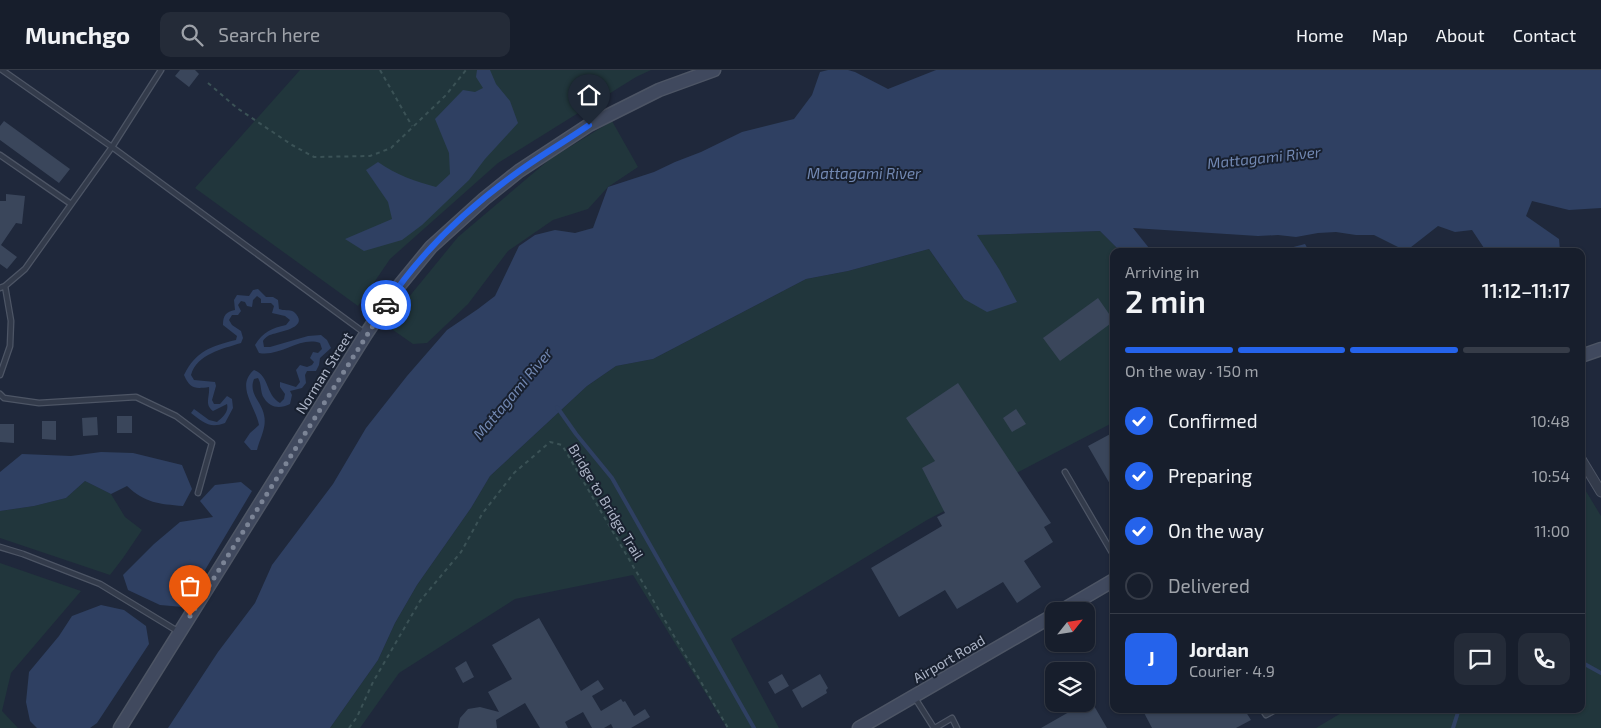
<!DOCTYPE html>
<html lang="en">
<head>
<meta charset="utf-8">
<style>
  body { margin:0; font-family:"Exo 2",sans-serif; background:#242b38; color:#f1f3f6; height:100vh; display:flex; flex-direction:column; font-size:19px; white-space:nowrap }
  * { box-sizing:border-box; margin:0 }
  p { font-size:16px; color:#9ea2a9 }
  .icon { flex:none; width:28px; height:28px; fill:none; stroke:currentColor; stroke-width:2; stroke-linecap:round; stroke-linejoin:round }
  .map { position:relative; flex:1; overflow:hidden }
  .details { position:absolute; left:1110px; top:178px; width:475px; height:465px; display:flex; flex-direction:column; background:#171e2c; border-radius:10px; box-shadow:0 1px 4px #0004,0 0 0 1px #363c48 }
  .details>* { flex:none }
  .needle { width:32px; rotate:60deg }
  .tools { position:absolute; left:1045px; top:532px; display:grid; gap:10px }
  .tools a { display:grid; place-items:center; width:50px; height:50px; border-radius:10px; background:#171e2c; box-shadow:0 1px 4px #0004,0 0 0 1px #363c48; font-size:25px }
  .pin { position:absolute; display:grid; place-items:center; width:42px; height:42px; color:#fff; margin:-51px -21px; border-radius:50% 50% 50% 0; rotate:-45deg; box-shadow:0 0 5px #0007 }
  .pin .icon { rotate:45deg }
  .courier { position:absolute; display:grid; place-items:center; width:50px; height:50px; margin:-25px; border:4px solid #2563eb; border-radius:50%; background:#fff; color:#222; box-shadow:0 1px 6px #0007 }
  .headline em { font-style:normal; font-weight:600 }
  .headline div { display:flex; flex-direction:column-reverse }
  .headline { display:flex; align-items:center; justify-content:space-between; height:85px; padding:0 15px }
  h1 { font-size:32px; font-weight:600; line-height:38px }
  .bar { display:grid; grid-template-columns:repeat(4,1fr); gap:8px 5px; align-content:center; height:60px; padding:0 15px }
  .bar i { height:6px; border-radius:4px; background:#363c48 }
  .bar .current { background:#2563eb }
  .bar p { grid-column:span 4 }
  .line { display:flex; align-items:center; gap:12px; padding:0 15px; border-top:1px solid #363c48 }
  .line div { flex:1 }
  .round { display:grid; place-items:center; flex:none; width:52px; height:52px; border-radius:10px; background:#242b38 }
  ol { padding:0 15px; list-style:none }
  li { display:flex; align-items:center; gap:15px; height:55px }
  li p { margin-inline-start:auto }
  li .icon { padding:5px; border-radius:50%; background:#2563eb; color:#fff; stroke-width:4 }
  li:last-child { color:#9ea2a9 }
  li i { width:28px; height:28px; border:2px solid #363c48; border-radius:50% }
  header { display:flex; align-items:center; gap:30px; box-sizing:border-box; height:70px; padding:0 25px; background:#171e2c; border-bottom:1px solid #363c48 }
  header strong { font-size:24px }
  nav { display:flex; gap:28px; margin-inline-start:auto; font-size:18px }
  .search { width:350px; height:45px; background:#242b38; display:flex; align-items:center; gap:12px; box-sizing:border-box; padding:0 18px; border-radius:10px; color:#9ea2a9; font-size:19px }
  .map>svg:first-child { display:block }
  .green { fill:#21363c }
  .water { fill:#2f4062 }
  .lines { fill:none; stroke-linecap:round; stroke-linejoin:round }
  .stream { stroke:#2f4062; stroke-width:4 }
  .building { fill:#3a465b }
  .lane-casing { stroke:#4d5565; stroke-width:7 }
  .street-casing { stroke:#4d5565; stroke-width:11 }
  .secondary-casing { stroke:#4d5565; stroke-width:15 }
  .path { stroke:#3b5256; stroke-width:2; stroke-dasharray:4 4; stroke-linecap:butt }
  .lane { stroke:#333b4b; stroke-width:4.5 }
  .street { stroke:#333b4b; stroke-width:9 }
  .secondary { stroke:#40495e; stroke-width:12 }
  .done { stroke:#7b8496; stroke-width:5; stroke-dasharray:0 9 }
  .route { stroke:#2563eb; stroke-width:6 }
  .labels { text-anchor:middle; stroke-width:4; stroke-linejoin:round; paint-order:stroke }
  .street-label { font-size:14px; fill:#adb5c7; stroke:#18202f }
  .water-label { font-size:15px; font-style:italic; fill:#7288b2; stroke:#18202f }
</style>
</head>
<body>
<header>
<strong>Munchgo</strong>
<div class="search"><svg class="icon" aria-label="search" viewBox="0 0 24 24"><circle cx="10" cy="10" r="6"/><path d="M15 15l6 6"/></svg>Search here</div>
<nav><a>Home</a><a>Map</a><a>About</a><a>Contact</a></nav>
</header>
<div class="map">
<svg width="1601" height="658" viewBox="0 0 1601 658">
  <rect width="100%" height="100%" fill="#1f283b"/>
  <path class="green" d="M300,0H651L636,7L498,93L390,189L358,236L195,118Z
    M612,51L638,97L608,117L588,139L553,150L508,181L468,234L427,273L413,274L386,255L458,167L550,89Z
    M1100,161L1120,181H1114V352L927,450L731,569L779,658H727L633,505L515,529L399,603L360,658H330L378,590L395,553L417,515L471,438L490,406L587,316L616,296L653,289L806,209L848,201L929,179L964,229L999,199L976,165Z
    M85,411L111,424L125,447L142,460L123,488L110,505L0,468V441L34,436L66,428Z
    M1581,413L1601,446V658H1316L1348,639H1581Z
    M0,493L81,521L11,603L2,641L18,658H0Z"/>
  <path class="water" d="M477,0H490L496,14L510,31L518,53L485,89L469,110L422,155L402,170L364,181L345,169L392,149L388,132L366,100L378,92C396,105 415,111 436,117L450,104L449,83L435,49L463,20L475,22L483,18L476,7Z
    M828,0H848L855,2L888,19L936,0H1601V138L1569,140L1532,131L1526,146L1559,169L1560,181H1486L1472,160L1455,162L1438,156L1406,181L1374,165H1356L1336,162L1318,163L1296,167L1278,165L1258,166L1133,158L1149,178L1155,181H1120L1100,161L977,165L999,199L1017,232L987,242L964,229L929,179L848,201L806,209L653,289L616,296L587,316L490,406L471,438L417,515L395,553L378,590L330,658H168L218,582L255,533L272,495L333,414L366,358L407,306L447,260L478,239L495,226L519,176L535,165L555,160L575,163L593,158L608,117L654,102L675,92L701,82L742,62L794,49L812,25L820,2Z
    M1305,174L1309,181H1278Z
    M258,219L266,227H273L278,230L279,239C284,241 289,239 294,242C312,259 275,262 268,266C266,267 264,269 263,271L264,277H270L308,266L321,265L327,270L331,278L320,288L319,295L316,301H307L305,305L306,313L302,318L290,321L292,325L290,334C280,339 270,338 264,328C260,323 262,314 258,308L254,309C248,324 262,332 264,345C267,357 260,368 257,380H251L244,372L250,363L259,355C256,337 235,316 254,300C270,306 265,324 280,333L284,329L285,324L280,317V312L296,317L300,312L296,300L300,295L307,297L312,295L314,292L310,288L313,282L318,283L322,279L320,273C300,266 281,287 259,283L255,275C263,262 272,258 286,255L290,250L285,246L272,243L274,236L271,233H261V229L257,226L253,230L252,237L247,236L245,232L241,231L238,235L241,241L238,245H232L229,250L232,255L241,261L243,268L241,273C222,279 197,284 191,305L194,310L215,312L216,316L212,330L214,334H220L227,326L232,329L233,338L225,353C209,359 203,352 191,343L194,339L209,350L217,352C223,347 229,342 227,334L213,341C204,334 210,327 209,317C195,319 190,319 184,305C196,281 211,276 236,270L237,266L223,255C223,245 226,242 235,240L234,230L237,225L249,226L253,220Z
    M101,382L133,383L182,395L192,419L183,436C159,434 145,433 127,416L111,424L85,411L66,428L34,436L0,441V402L22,384L71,386Z
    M241,412L252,421L183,537L160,535L128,520L123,505L154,474L180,452L213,447L200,431L215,415Z
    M101,535L124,540L146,556L149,574L97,653L90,658H37L30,651L26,632L29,602L59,566L72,546Z"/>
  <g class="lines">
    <path class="stream" d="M557,337L576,364L612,408L754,658
      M1581,592L1601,603
      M1453,658L1459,639"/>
  </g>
  <path class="building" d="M180,0H195L199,4L189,17L175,6Z
    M4,51L70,99L59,113L0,70V56Z
    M6,124L25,126L22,154L16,153L1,175L17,187L7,199L0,194V131H6Z
    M1098,228L1114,251L1060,291L1043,268Z
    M958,313L1051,453L1044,457L1053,472L1024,491L1041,517L1017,533L1003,512L957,539L945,520L899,547L871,498L942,456L937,447L945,443L922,398L935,391L906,348Z
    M1016,339L1026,354L1012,362L1003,348Z
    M117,346H132V363H117Z
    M97,347L98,365L83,366L82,348Z
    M42,351H56V370L42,369Z
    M0,354H14V373L0,372Z
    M1114,362V421L1088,376Z
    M539,548L581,621L598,610L604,619L592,626L601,641L621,629L623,632L625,631L634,646L645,639L650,647L631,658H613L611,654L604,658H592L583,642L565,652L568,658H540L525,633L496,650L497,658H458L460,648L468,639L480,637L499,642L488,622L512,609L492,575Z
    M466,591L474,607L463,613L455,598Z
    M782,604L789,616L775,624L768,612Z
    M820,604L828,618L826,620L827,623L802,638L792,620Z
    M1090,629L1107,658H1041L1083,634H1086V632Z
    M1142,639H1244L1251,650L1236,658H1152Z"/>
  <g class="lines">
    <g class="lane-casing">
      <path id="lane" d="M2,0L112,77L161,0
        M0,85L71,134
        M0,218L5,216L25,199L112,77L366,264
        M0,305L10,276L11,251L5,216
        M0,324L4,328L39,333L136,327L176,346L212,373L198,423
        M1065,402L1114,486
        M0,477L23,484L100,514L179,562
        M915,628L934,658
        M1262,639L1266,645L1277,639
        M935,658L952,648L957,658"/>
    </g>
    <g class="street-casing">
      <path id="street" d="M1581,389L1601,422"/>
    </g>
    <g class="secondary-casing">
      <path id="secondary" d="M1581,286L1601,279
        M1061,541L1114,510
        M120,658L366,264L394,222L431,177L484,129L519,101L589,55L659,20L714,0
        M859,658L1054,545"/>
    </g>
    <path class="path" d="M380,0L412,56
      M208,13L237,38L292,75L314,87L370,86L391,78L446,25L466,0
      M349,658L357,647L373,612L420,531L461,482L482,444L514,403L550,372L562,375L728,658"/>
    <use href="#lane" class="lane"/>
    <use href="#street" class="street"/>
    <use href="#secondary" class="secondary"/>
  </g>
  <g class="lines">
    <path class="done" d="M190,546L386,235"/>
    <path class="route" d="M386,235C420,183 468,138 518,102C541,85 566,71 589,55"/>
  </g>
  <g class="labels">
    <g class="street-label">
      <text transform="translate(324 303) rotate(-58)" y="5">Norman Street</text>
      <text transform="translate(606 432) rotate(59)" y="5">Bridge to Bridge Trail</text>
      <text transform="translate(949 589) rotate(-30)" y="5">Airport Road</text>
    </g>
    <g class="water-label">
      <text transform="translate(1264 88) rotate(-6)" y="5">Mattagami River</text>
      <text x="864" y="109">Mattagami River</text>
      <text transform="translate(513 324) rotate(-50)" y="5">Mattagami River</text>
    </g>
  </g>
</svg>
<div class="tools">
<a><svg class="needle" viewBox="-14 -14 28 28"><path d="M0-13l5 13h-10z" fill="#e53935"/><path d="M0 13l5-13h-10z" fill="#9ea2a9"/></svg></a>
<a><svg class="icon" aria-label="layers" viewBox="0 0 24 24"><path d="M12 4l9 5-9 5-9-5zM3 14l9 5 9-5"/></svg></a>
</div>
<div class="pin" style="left:190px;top:546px;background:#ea580c"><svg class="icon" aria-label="bag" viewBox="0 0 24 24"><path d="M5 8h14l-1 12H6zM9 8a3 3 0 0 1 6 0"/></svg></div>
<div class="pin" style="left:589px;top:55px;background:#1f2937"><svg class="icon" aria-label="home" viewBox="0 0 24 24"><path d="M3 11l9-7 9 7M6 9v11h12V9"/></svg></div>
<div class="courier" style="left:386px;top:235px"><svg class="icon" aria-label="car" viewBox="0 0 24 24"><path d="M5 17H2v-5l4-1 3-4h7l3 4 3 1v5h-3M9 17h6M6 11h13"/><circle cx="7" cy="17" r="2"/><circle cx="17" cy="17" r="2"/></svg></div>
<section class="details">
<div class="headline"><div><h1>2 min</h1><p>Arriving in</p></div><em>11:12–11:17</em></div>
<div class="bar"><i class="current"></i><i class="current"></i><i class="current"></i><i></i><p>On the way · 150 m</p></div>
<ol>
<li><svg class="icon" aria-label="check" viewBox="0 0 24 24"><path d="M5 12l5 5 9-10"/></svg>Confirmed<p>10:48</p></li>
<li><svg class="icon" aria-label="check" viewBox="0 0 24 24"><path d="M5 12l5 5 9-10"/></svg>Preparing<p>10:54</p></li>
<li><svg class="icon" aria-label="check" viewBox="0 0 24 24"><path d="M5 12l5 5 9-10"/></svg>On the way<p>11:00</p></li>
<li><i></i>Delivered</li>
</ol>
<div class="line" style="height:90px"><b class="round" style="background:#2563eb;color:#fff">J</b><div><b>Jordan</b><p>Courier · 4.9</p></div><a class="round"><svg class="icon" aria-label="chat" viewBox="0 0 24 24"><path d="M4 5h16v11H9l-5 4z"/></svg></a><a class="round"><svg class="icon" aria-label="phone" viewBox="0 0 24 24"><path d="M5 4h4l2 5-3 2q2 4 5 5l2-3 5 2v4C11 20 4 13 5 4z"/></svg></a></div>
</section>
</div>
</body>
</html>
